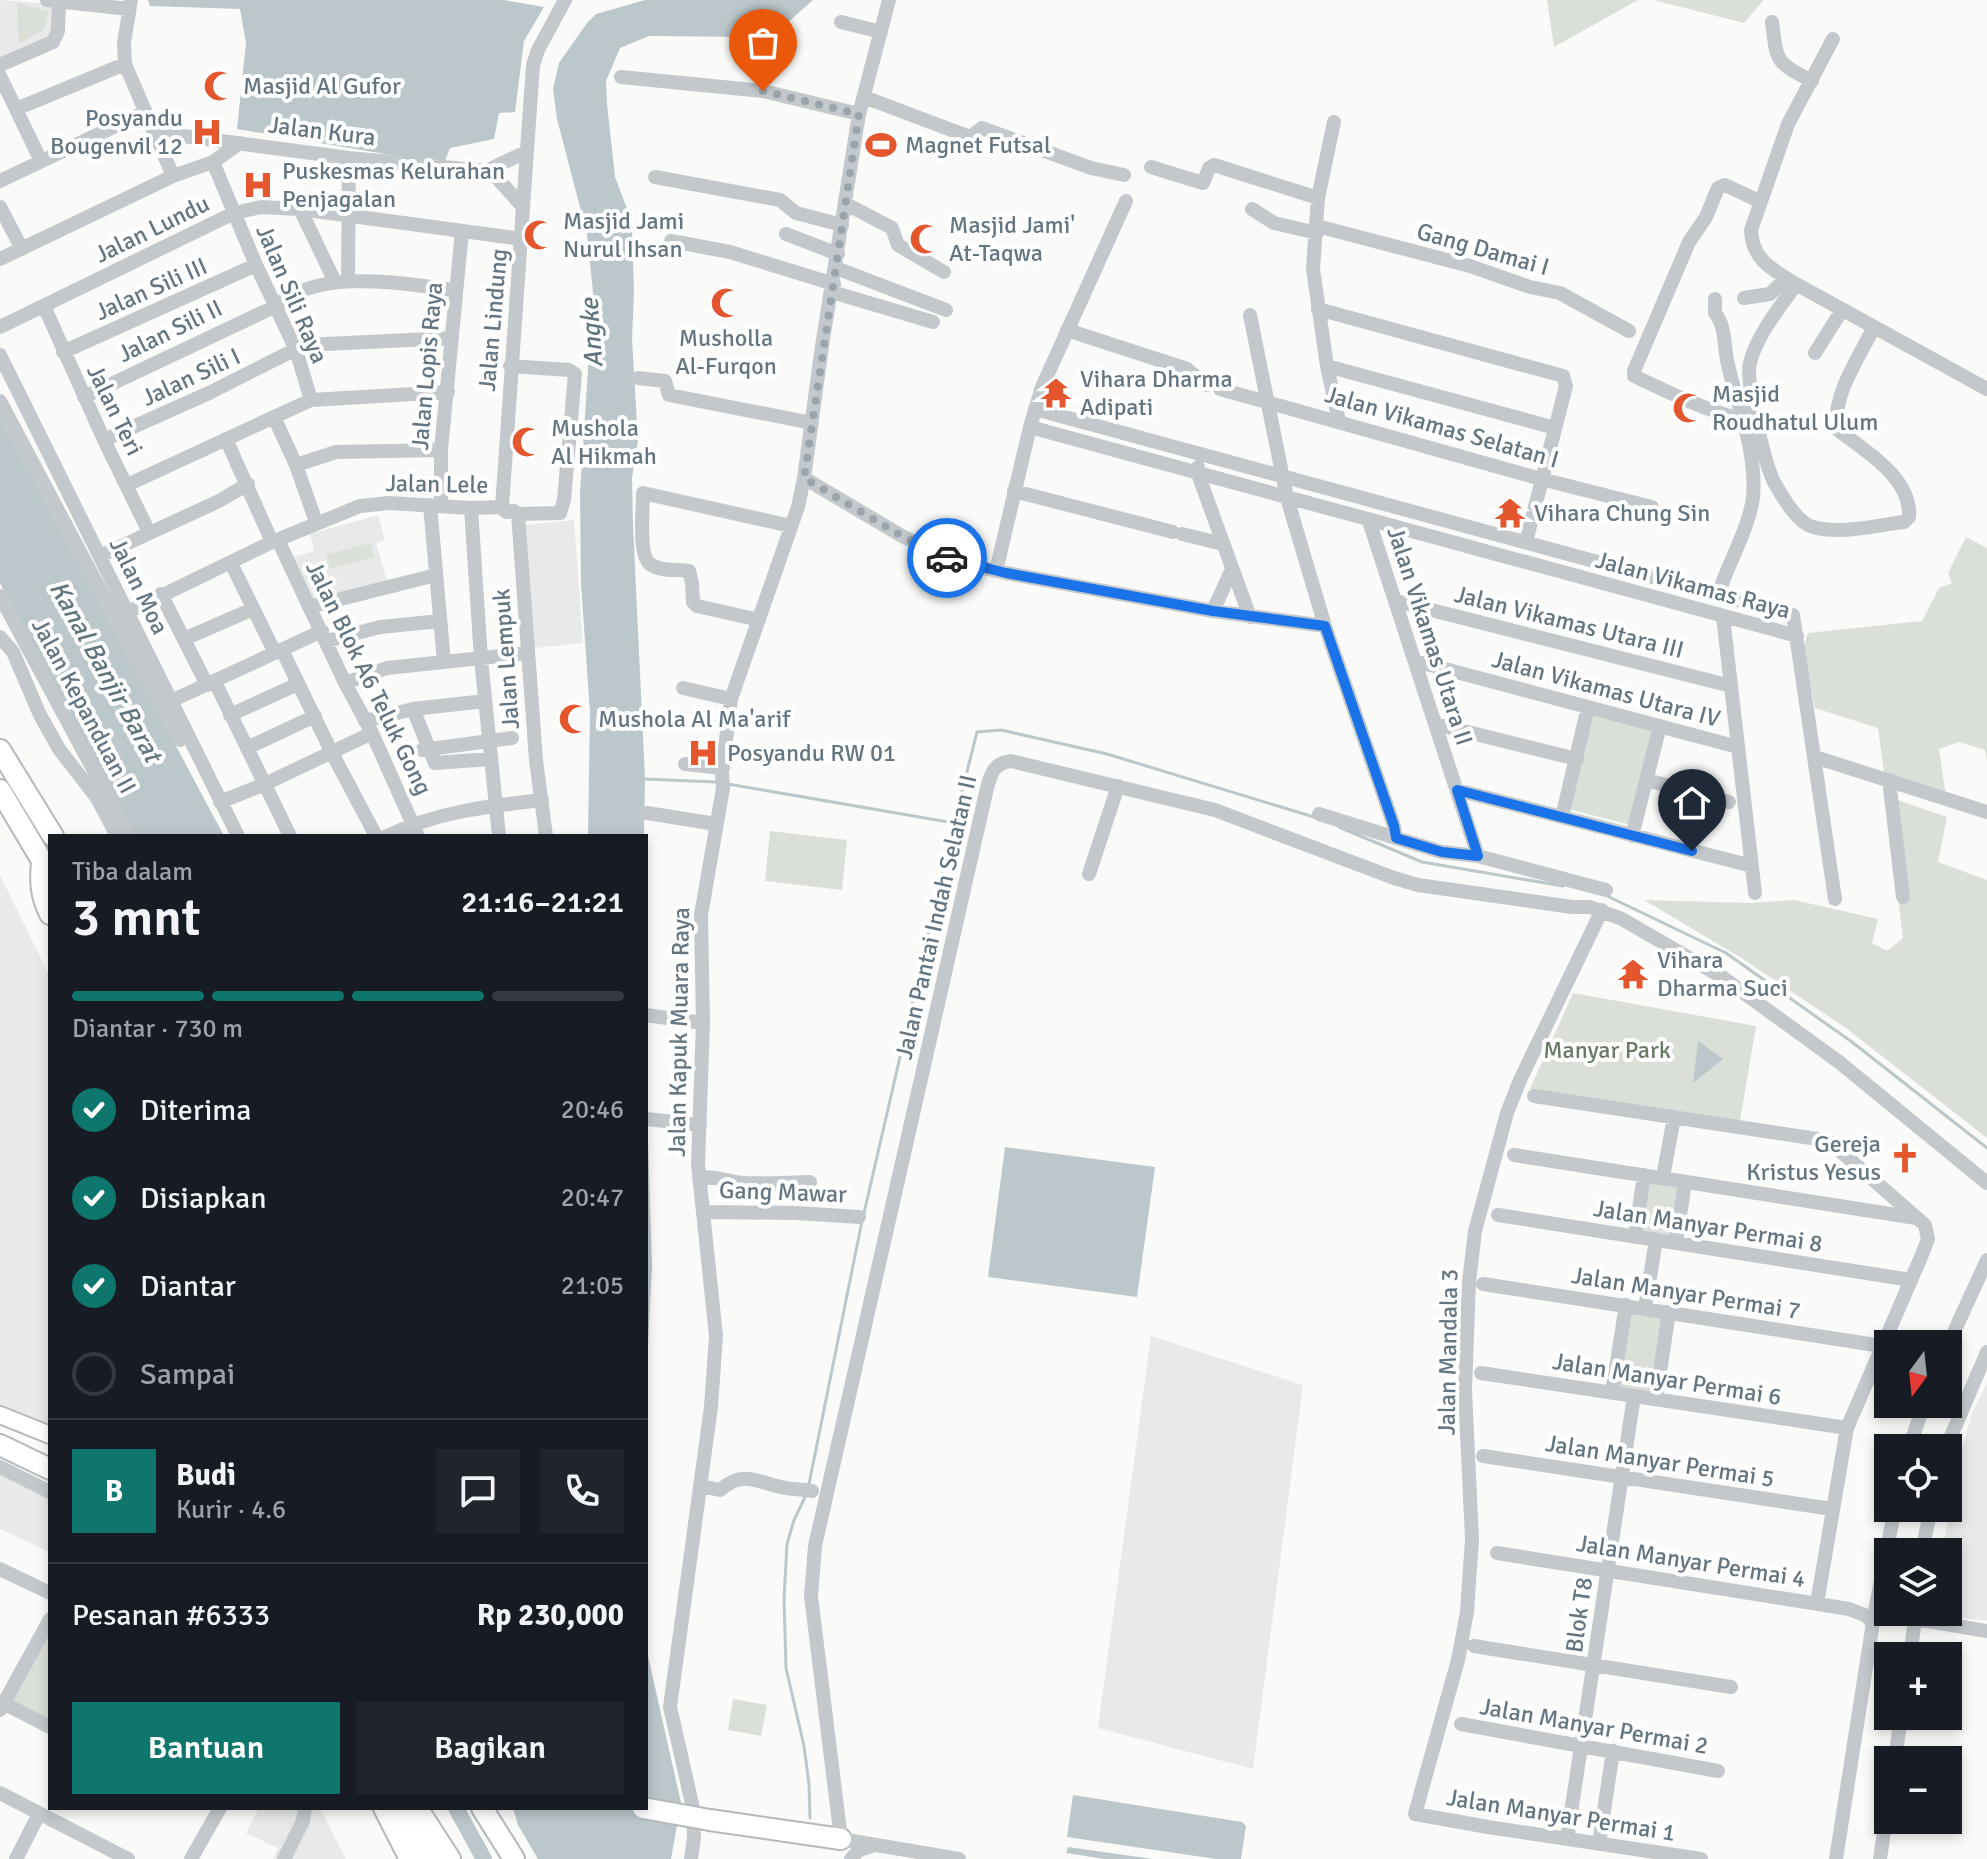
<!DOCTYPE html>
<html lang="id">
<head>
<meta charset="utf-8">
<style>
  body { margin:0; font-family:Signika,sans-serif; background:#20242c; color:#f1f3f6; height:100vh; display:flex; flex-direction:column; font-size:30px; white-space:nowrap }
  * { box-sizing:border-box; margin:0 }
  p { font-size:26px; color:#9ea1a6 }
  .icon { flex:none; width:44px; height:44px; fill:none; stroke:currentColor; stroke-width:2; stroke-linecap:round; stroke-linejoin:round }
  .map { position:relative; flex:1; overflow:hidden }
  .drawer { position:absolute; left:48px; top:834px; width:600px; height:976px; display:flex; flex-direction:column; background:#171b24; border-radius:0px; box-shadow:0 4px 12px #0003 }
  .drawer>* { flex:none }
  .needle { width:52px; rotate:195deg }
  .buttons { position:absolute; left:1874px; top:1330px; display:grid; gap:16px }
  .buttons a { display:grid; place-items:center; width:88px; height:88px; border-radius:0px; background:#171b24; box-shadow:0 4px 12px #0003; font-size:40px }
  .pin { position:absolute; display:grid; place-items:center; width:68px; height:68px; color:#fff; margin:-82px -34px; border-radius:50% 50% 50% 0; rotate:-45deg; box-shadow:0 0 8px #0007 }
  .pin .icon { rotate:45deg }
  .courier { position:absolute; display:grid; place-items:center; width:80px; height:80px; margin:-40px; border:6px solid #1a73e8; border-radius:50%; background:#fff; color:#222; box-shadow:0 2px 10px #0007 }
  .head em { font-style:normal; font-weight:600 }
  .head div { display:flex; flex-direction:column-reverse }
  .head { display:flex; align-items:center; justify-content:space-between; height:136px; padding:0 24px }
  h1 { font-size:52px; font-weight:600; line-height:60px }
  .bar { display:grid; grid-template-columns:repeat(4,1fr); gap:12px 8px; align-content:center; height:96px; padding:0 24px }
  .bar i { height:10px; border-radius:6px; background:#363941 }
  .bar .on { background:#0f766e }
  .bar p { grid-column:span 4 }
  .line { display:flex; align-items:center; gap:20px; padding:0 24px; border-top:2px solid #363941 }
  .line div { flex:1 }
  .round { display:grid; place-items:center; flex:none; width:84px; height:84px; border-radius:0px; background:#20242c }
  ol { padding:0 24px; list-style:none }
  li { display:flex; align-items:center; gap:24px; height:88px }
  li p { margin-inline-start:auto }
  li .icon { padding:8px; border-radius:50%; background:#0f766e; color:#fff; stroke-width:4 }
  li:last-child { color:#9ea1a6 }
  li i { width:44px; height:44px; border:4px solid #363941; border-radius:50% }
  .button { display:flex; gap:16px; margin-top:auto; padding:16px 24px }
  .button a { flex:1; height:92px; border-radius:0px; background:#0f766e; color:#fff; font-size:32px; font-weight:600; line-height:92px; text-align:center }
  .button a+a { background:#20242c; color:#f1f3f6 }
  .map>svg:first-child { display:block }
  .built { fill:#e8e9e9 }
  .green { fill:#dadfd7 }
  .water { fill:#bbc7cb }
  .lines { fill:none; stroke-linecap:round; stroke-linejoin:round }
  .stream { stroke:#bbc7cb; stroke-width:3 }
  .river { stroke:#bbc7cb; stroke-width:16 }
  .major-casing { stroke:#b5babe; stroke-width:20 }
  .highway-casing { stroke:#b4b9bd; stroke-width:24 }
  .minor { stroke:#c3c8cc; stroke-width:14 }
  .major { stroke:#fff; stroke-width:16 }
  .highway { stroke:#fff; stroke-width:20 }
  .highway-bridge-casing { stroke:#b4b9bd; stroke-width:24; stroke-linecap:butt }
  .highway-bridge { stroke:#fff; stroke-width:20 }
  .done { stroke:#99a4ac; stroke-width:8; stroke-dasharray:0 14.4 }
  .route { stroke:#1a73e8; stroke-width:10 }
  .labels { text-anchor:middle; stroke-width:8; stroke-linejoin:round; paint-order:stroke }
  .poi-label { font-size:24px; fill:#657683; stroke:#fff; text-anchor:start }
  .street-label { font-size:24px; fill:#657683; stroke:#fff }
  .park-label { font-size:24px; fill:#687a64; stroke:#fff }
  .water-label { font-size:26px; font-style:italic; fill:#60757c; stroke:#fff }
</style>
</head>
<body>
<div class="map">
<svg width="1987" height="1859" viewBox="0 0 1987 1859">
  <rect width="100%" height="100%" fill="#fafaf8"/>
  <path class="built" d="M0,0L55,4V29L48,40L0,62Z
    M378,515L385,540L376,543L387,581L301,605L288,558L314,551L310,534Z
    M574,520L583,643L526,649L516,526Z
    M0,875L50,977V1425L0,1407Z
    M1151,1336L1303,1385L1253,1769L1098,1728Z
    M1987,1382V1621L1948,1616L1945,1612H1948V1552H1942L1961,1453L1972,1414Z
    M0,1474L50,1498V1552L0,1529Z
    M259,1808H320L346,1859H273L278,1848L246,1833Z"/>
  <path class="green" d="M1547,0H1638L1554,47Z
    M1653,0H1764L1744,23Z
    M17,3L49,11L44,29L19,44Z
    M1966,537L1987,548V761L1985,750L1959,742L1939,749L1946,797L1885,779L1878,728L1815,708L1803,649L1808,633L1922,621L1939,588L1952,583L1948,573Z
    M370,543L374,557L330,569L326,555Z
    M1593,711L1656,727L1631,825L1568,809Z
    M1886,796L1947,817L1938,862L1987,880V1138L1846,1028L1743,959L1644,900L1751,903L1794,900L1878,919L1872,943L1887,951L1903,938Z
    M770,831L847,840L842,890L765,881Z
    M1573,993L1756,1026L1740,1121L1530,1089Z
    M1645,1178L1680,1183L1674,1241L1637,1235Z
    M1626,1305L1669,1312L1656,1399L1612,1393Z
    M50,1621V1724L7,1700Z
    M733,1699L767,1705L761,1736L728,1730Z"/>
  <path class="water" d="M148,0H504L544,7L524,41L515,112L499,113L494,139L450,148L444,164L237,129L246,43L240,9L150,6Z
    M645,0H813L787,23L763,37L649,36L620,48L606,81L607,104L615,177L628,211L632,230L634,293L632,339L638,440L632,478L633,525L645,779L644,836H588L590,712L581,584L580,493L593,292L587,234L557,119L553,89L559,63L587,23L596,14Z
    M0,416L224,836H134L0,583Z
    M1698,1041L1723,1059L1693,1083Z
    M646,1080L652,1267L646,1383Z
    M1005,1147L1155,1167L1137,1297L988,1277Z
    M646,1647L681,1803L671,1859H538L518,1825L513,1808H646Z
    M1073,1795L1242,1822L1246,1826L1241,1859H1216L1067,1837Z
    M1068,1847L1153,1859H1105L1066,1853Z"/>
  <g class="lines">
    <path class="stream" d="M644,779L716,782
      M728,784L954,823L977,732L1001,730L1107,754L1314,817
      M1339,827L1422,862L1563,886
      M1605,895L1726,953L1852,1042L1987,1148
      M864,1213L954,823
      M809,1484L862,1221
      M806,1495L794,1520L787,1544L784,1599L786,1668L804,1746L809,1784L810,1818"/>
    <path class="river" d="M456,1808L484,1859"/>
    <g class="major-casing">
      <path id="major" d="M0,1415L50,1435"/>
    </g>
    <g class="highway-casing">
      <path id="highway" d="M0,750L53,836
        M0,790L50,874
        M42,863C40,882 41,896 50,914
        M0,1445L50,1469
        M384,1808L410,1859
        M398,1808L431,1859
        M417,1808L450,1859
        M482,1808L514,1859
        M710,1820L841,1839"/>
    </g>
    <path class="minor" d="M47,0L129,9
      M131,0L124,43L125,64L173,176
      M841,22L881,32
      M1772,22C1777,62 1775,62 1812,81
      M1833,39L1788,124L1751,230C1752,261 1774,270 1796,284L1987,389
      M0,65L53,42L58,31L59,2
      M0,76L41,161
      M621,77L763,91L859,114
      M864,97L970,137L982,128L1091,168L1124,175
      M16,109L125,64
      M1334,122L1318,198L1313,269L1327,366L1339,421
      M153,132L349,158L486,171L526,152
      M213,162L256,265L296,350L311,400
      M1151,167L1203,183L1209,168L1214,165L1318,198
      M486,171L498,179L522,206
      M655,177L780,200L796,213L842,225
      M0,181L145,112
      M846,204L892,228L898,245L944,272
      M0,207L22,249
      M300,209L335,282
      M1252,209L1274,223L1317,233
      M1317,226L1470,266L1530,287L1560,293L1629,331
      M786,234L838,254
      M671,241L730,252L834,284
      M0,259L173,176L213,162L240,143
      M836,268L946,310
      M348,281L349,158
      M1796,284C1780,308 1757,334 1750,363C1745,381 1765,464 1774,482C1782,496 1797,523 1813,527C1841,535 1876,525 1904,522L1909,517C1912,477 1864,451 1837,429C1832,396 1859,357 1873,329
      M832,292L933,322
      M1744,298L1770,294L1786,278
      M1715,299V313C1726,326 1724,349 1728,365C1738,409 1757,451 1753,497C1750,526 1727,566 1718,595
      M44,306L104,440L149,532
      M1318,309L1563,376L1566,386L1526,542
      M1250,315L1287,498L1325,626L1394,826L1396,838L1442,852L1478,856L1606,890
      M0,327L234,213L261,207L300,209L522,239
      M1067,330L1187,369L1206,385
      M63,352L256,265
      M1815,353L1842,310
      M0,355L238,836
      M1327,366L1555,428
      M638,378L665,381L669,395L812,423
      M1220,389L1541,479L1652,507
      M84,397L276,306C322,267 401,284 455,290
      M0,401L180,740
      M1035,409L1793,615L1835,899
      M274,417L296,465L316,522
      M1743,420C1705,410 1670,393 1634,376V371L1689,242L1706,217L1718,188L1725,185L1759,201
      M1030,427L1797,636
      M226,439L272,542
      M104,440L209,393L304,345L452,338
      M296,465L336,452L441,450
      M1198,467V474L1250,617
      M804,478L902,536L953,561L1006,573L1213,611L1325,626
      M127,485L311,400L448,392
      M1014,491L1173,532
      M430,505L444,662
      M441,506V450L462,231
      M502,507L533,65L538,50L565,0
      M471,508L481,659L499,836
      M518,514L536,760L546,836
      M1369,521L1478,856
      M1182,534L1223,544
      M278,540L345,683L372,733L418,836
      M100,556L219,501L248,484
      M231,563L275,653
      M996,571L1030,427L1042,387L1126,201
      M161,594L207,685
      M0,596L129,836
      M1396,601L1731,686
      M309,607L436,575
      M1213,611L1232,569
      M126,613L272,542L360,506L389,503L471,508L502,507L506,512L514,511L518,514L560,513L564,500L575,374L569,370L510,366
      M1723,617L1755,893
      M759,620L697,606L693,602L692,583L689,571C677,569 661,572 650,564C638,555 643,508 643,493L791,526
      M0,637L13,652L40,715L59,749L97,798L117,836
      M184,639L253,609
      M327,641L380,627L440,621
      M282,650L332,753L376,836
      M1415,661L1738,747
      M215,682L290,836
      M345,683L387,668L528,653
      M683,688L731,699
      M171,701L322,631
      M485,701L413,709L435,763L491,759
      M230,715L298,684
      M365,721L413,709
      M1435,724L1577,759
      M247,748L315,716
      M422,750L512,738
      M1815,757L1987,812
      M685,764L723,768
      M1647,780L1729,802
      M1889,780L1903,897
      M1457,790L1752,866
      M220,802L265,784L372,733
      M647,813L716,824
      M1319,814L1396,838
      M1562,817L1588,707
      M387,836C436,812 488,806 542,800
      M1632,836L1660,726
      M1089,874L1118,786
      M1602,910L1520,1080L1507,1113L1475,1231L1469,1282L1465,1390L1472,1539L1467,1612L1458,1660L1415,1814L1488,1827L1701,1859
      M646,1015L703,1023
      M1534,1096L1824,1140L1831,1143L1925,1225L1928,1239L1921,1257L1847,1428L1817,1603
      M647,1119L700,1125
      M1514,1155L1916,1218
      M1663,1177L1674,1117
      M699,1178C716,1175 727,1182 744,1183C766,1184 788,1183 810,1182
      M705,1212L797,1213L859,1217
      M1498,1215L1911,1280
      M1635,1236L1644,1175
      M1676,1243L1685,1182
      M1483,1284L1882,1346
      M1645,1308L1656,1240
      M1948,1345L1987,1260
      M1481,1373L1847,1428
      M1612,1393L1626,1305
      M1656,1399L1669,1312
      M1909,1448L1924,1404
      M1946,1448L1987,1352
      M1483,1456L1832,1509
      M0,1467L50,1492
      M701,1486L720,1490C745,1468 759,1484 786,1488C795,1490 803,1489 812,1491
      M1922,1552L1931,1508
      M1497,1553L1849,1609L1867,1616L1873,1624
      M0,1569L50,1593
      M1875,1612L1987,1631
      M1474,1646L1731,1687
      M1910,1656L1916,1612
      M3,1703L50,1727
      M0,1710L50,1619
      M1461,1724L1718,1771
      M1895,1760L1901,1716
      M0,1793L128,1859
      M1567,1839L1634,1396
      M1599,1844L1613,1751
      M16,1859L39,1814
      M191,1859L220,1808
      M284,1859L303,1821L305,1808
      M691,1859L694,1837L693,1808L670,1707L711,1407L716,1336L698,1164L703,1023L701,915L723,788L722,773L731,699L798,507L804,478L822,346L859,114L889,0
      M851,1859L859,1850L872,1846
      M959,1859L841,1839L811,1596L815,1546L987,788C991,773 994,763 1011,761L1215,810L1394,878L1418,885L1572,907H1590L1622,919L1722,977L1839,1062L1987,1183
      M1836,1859L1874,1616L1895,1508
      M1880,1859L1888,1805"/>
    <use href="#major" class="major"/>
    <use href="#highway" class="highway"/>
    <g class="highway-bridge-casing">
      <path id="highway-bridge" d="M643,1808L710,1820"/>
    </g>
    <use href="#highway-bridge" class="highway-bridge"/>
  </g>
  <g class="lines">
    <path class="done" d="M763,91L859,114L804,478L902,536L947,558"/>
    <path class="route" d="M947,558L1006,573L1213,611L1325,626L1394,826L1396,838L1442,852L1478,856L1457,790L1692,851"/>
  </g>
  <defs>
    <g id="mosque-bare" transform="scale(2.4)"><path d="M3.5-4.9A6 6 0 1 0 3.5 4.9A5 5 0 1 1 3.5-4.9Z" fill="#e4572e" stroke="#fff" stroke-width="2.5" paint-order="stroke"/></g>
    <g id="hospital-bare" transform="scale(2.4)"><path d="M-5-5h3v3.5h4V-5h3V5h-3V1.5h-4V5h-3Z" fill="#e4572e" stroke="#fff" stroke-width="2.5" paint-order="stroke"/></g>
    <g id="stadium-bare" transform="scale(2.4)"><path d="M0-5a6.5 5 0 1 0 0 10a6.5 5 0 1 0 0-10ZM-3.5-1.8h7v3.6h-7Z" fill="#e4572e" stroke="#fff" stroke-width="2.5" paint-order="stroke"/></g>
    <g id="temple-bare" transform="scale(2.4)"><path d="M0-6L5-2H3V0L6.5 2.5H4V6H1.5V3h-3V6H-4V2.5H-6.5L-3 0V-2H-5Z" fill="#e4572e" stroke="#fff" stroke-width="2.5" paint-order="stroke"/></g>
    <g id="church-bare" transform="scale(2.4)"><path d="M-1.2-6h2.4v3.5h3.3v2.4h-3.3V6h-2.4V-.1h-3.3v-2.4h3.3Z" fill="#e4572e" stroke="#fff" stroke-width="2.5" paint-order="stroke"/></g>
  </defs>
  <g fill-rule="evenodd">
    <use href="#mosque-bare" x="219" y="86"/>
    <use href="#hospital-bare" x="207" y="132"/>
    <use href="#stadium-bare" x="881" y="145"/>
    <use href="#hospital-bare" x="258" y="185"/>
    <use href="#mosque-bare" x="539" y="235"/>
    <use href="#mosque-bare" x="925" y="239"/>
    <use href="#mosque-bare" x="726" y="303"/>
    <use href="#temple-bare" x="1056" y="393"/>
    <use href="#mosque-bare" x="1688" y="408"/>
    <use href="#mosque-bare" x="527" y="442"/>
    <use href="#temple-bare" x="1510" y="513"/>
    <use href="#mosque-bare" x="574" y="719"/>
    <use href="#hospital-bare" x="703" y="753"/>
    <use href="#temple-bare" x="1633" y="974"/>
    <use href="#church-bare" x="1905" y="1158"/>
  </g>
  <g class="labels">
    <g class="poi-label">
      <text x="243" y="94">Masjid Al Gufor</text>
      <text x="183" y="126" text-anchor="end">Posyandu<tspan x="183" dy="28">Bougenvil 12</tspan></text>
      <text x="905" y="153">Magnet Futsal</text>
      <text x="282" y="179">Puskesmas Kelurahan<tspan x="282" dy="28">Penjagalan</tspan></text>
      <text x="563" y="229">Masjid Jami<tspan x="563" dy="28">Nurul Ihsan</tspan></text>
      <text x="949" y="233">Masjid Jami'<tspan x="949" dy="28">At-Taqwa</tspan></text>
      <text x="726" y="346" text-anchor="middle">Musholla<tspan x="726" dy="28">Al-Furqon</tspan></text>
      <text x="1080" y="387">Vihara Dharma<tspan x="1080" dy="28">Adipati</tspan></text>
      <text x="1712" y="402">Masjid<tspan x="1712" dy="28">Roudhatul Ulum</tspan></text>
      <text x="551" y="436">Mushola<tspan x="551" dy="28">Al Hikmah</tspan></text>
      <text x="1534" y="521">Vihara Chung Sin</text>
      <text x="598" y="727">Mushola Al Ma'arif</text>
      <text x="727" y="761">Posyandu RW 01</text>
      <text x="1657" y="968">Vihara<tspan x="1657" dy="28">Dharma Suci</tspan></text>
      <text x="1881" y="1152" text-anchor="end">Gereja<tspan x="1881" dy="28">Kristus Yesus</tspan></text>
    </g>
    <g class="street-label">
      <text transform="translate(322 131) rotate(7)" y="8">Jalan Kura</text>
      <text transform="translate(152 229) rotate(-26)" y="8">Jalan Lundu</text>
      <text transform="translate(1483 249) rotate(16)" y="8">Gang Damai I</text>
      <text transform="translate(151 289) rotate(-24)" y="8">Jalan Sili III</text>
      <text transform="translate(292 294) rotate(67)" y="8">Jalan Sili Raya</text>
      <text transform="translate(493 320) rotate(-85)" y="8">Jalan Lindung</text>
      <text transform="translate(170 331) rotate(-26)" y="8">Jalan Sili II</text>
      <text transform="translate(427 366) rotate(-85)" y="8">Jalan Lopis Raya</text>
      <text transform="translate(191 377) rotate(-25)" y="8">Jalan Sili I</text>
      <text transform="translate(115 410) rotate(64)" y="8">Jalan Teri</text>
      <text transform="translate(1442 427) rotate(16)" y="8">Jalan Vikamas Selatan I</text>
      <text transform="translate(437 484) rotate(1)" y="8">Jalan Lele</text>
      <text transform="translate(1693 585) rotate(15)" y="8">Jalan Vikamas Raya</text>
      <text transform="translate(139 586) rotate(64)" y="8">Jalan Moa</text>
      <text transform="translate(1569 622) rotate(14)" y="8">Jalan Vikamas Utara III</text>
      <text transform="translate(1430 636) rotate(72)" y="8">Jalan Vikamas Utara II</text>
      <text transform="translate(506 659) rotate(-94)" y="8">Jalan Lempuk</text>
      <text transform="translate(369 678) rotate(64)" y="8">Jalan Blok A6 Teluk Gong</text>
      <text transform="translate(1606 689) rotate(15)" y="8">Jalan Vikamas Utara IV</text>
      <text transform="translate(84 706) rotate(62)" y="8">Jalan Kepanduan II</text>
      <text transform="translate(936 917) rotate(-77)" y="8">Jalan Pantai Indah Selatan II</text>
      <text transform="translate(679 1032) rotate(-89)" y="8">Jalan Kapuk Muara Raya</text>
      <text transform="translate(783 1192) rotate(2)" y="8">Gang Mawar</text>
      <text transform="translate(1708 1226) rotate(9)" y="8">Jalan Manyar Permai 8</text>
      <text transform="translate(1686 1293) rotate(9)" y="8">Jalan Manyar Permai 7</text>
      <text transform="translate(1448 1352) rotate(-89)" y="8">Jalan Mandala 3</text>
      <text transform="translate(1667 1379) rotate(9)" y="8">Jalan Manyar Permai 6</text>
      <text transform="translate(1660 1461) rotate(9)" y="8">Jalan Manyar Permai 5</text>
      <text transform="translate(1691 1561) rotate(9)" y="8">Jalan Manyar Permai 4</text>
      <text transform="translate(1579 1615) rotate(-82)" y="8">Blok T8</text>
      <text transform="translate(1594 1726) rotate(10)" y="8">Jalan Manyar Permai 2</text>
      <text transform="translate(1561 1815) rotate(9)" y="8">Jalan Manyar Permai 1</text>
    </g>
    <g class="park-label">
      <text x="1607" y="1058">Manyar Park</text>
    </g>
    <g class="water-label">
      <text transform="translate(591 333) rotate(-94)" y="9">Angke</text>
      <text transform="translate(106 671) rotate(61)" y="9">Kanal Banjir Barat</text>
    </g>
  </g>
</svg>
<div class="buttons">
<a><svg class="needle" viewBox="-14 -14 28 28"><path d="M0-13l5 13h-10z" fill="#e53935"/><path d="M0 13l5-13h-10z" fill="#9ea1a6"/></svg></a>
<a><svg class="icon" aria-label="locate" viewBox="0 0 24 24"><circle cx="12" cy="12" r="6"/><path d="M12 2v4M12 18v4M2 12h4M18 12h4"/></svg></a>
<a><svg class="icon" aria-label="layers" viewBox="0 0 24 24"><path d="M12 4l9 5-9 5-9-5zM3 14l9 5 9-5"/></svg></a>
<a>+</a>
<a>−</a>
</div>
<div class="pin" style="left:763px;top:91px;background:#ea580c"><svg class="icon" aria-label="bag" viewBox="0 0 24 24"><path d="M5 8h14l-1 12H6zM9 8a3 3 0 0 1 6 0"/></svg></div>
<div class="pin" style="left:1692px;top:851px;background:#1f2937"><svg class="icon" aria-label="home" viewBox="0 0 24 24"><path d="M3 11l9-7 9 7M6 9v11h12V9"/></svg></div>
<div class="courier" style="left:947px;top:558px"><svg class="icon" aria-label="car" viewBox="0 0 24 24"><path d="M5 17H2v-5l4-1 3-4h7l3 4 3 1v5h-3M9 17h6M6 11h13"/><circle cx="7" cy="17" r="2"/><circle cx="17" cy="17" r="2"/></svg></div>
<section class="drawer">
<div class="head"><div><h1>3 mnt</h1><p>Tiba dalam</p></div><em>21:16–21:21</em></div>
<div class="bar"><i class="on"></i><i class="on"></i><i class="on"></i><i></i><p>Diantar · 730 m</p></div>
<ol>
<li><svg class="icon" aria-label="check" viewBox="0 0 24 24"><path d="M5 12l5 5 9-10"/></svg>Diterima<p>20:46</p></li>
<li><svg class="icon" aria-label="check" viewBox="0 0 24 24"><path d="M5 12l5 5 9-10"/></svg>Disiapkan<p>20:47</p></li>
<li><svg class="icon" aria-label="check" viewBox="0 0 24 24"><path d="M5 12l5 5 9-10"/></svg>Diantar<p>21:05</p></li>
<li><i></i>Sampai</li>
</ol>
<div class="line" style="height:144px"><b class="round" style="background:#0f766e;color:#fff">B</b><div><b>Budi</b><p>Kurir · 4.6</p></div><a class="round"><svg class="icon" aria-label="chat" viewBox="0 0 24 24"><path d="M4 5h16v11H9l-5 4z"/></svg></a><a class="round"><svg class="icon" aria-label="phone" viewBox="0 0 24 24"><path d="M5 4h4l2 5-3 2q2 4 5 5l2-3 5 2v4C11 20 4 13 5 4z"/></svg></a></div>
<div class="line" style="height:104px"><div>Pesanan #6333</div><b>Rp 230,000</b></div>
<div class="button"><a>Bantuan</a><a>Bagikan</a></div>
</section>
</div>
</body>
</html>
